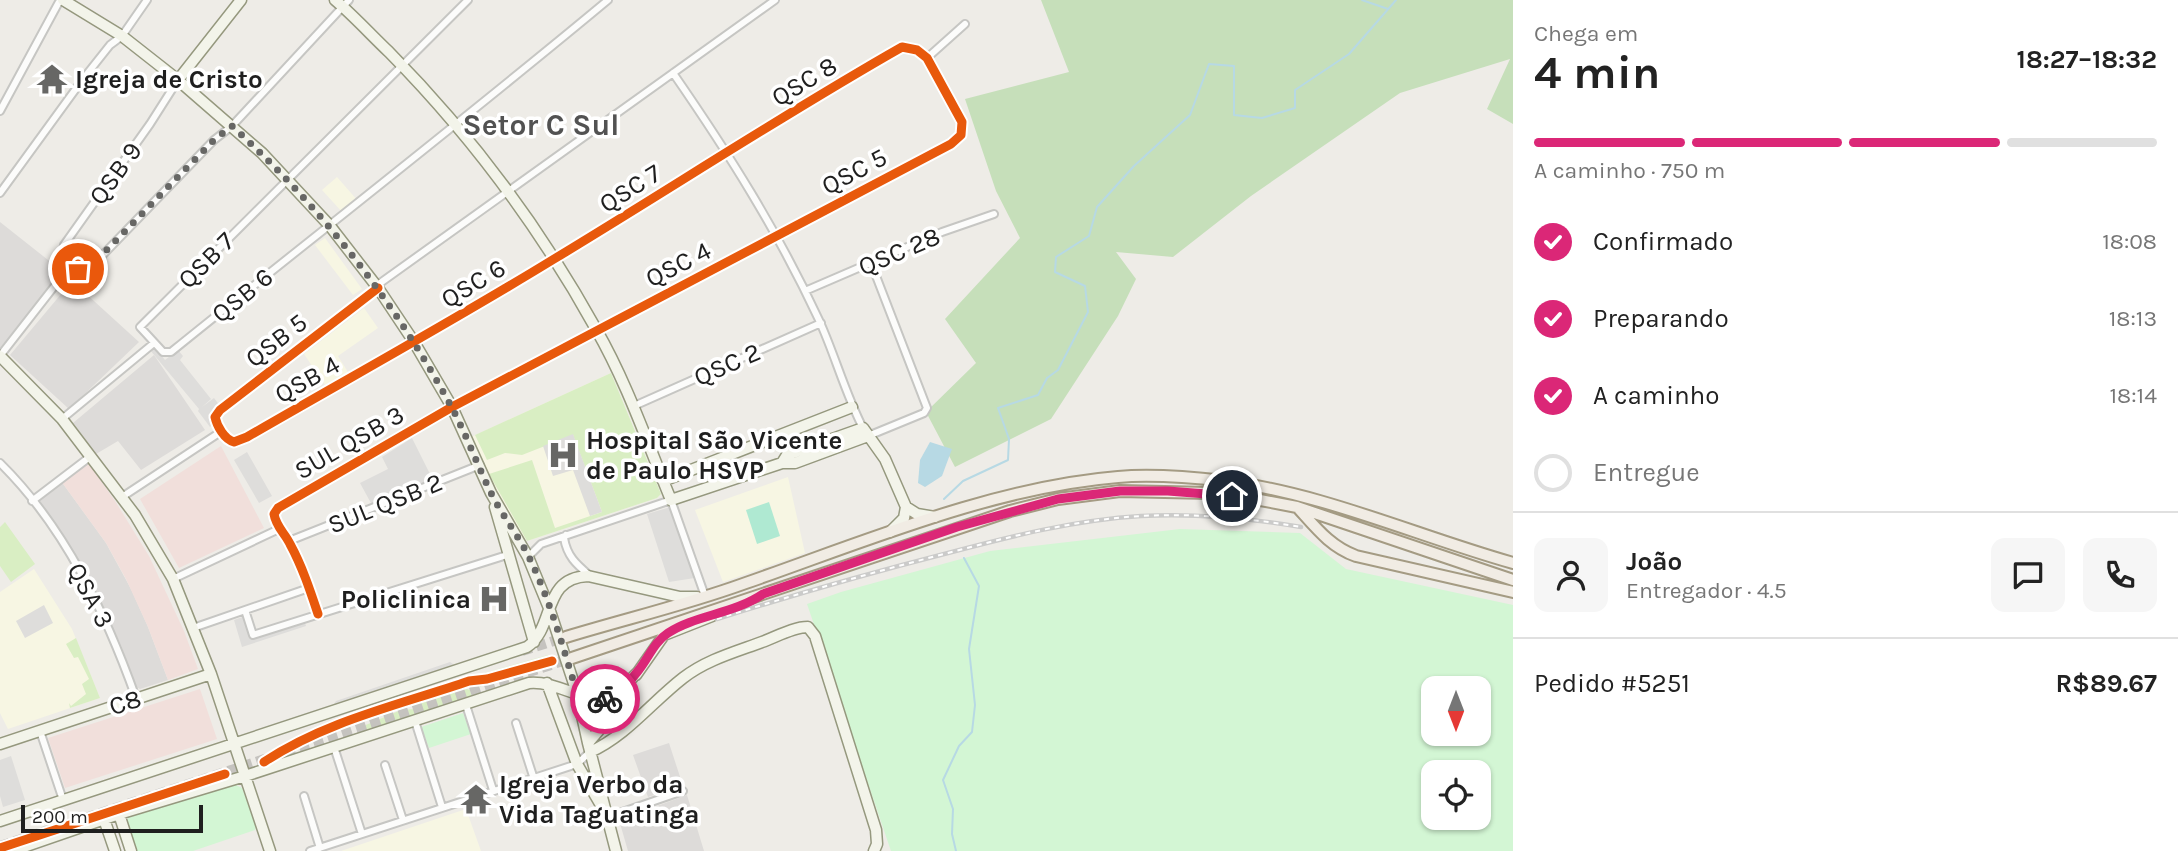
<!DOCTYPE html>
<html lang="pt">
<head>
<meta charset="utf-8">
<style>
  body { margin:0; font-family:Karla,sans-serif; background:#f6f6f6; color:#222; height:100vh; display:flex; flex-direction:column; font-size:26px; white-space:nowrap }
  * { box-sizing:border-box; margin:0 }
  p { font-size:23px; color:#767676 }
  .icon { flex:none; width:38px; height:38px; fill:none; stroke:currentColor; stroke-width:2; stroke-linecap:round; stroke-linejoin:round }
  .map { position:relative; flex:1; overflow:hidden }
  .details { display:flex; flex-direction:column; background:#fff; width:665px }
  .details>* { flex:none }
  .needle { width:46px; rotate:180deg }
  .controls { position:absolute; left:1421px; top:676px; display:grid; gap:14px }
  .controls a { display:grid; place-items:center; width:70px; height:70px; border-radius:14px; background:#fff; box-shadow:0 2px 5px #0004; font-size:35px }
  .scale { position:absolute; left:21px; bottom:18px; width:182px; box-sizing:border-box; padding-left:7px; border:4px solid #1f1f1f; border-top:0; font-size:19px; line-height:24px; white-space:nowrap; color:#1f1f1f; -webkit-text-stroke:5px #fff; paint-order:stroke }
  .pin { position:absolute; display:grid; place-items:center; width:60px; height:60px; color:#fff; margin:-30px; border:4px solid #fff; border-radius:50%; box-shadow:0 2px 7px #0007 }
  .courier { position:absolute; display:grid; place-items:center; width:70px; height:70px; margin:-35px; border:5px solid #db2777; border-radius:50%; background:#fff; color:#222; box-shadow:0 2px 9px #0007 }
  .head em { font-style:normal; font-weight:700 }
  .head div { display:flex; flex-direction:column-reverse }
  .head { display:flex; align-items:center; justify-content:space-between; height:119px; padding:0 21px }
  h1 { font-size:46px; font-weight:700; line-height:52px }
  .bar { display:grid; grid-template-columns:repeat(4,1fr); gap:10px 7px; align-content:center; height:84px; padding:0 21px }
  .bar i { height:9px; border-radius:5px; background:#e0e0e0 }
  .bar .selected { background:#db2777 }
  .bar p { grid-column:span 4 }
  .line { display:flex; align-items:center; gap:18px; padding:0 21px; border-top:2px solid #e0e0e0 }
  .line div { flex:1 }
  .round { display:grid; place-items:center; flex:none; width:74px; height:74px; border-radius:14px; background:#f6f6f6 }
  ol { padding:0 21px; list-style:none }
  li { display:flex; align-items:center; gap:21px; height:77px }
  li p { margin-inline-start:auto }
  li .icon { padding:7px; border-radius:50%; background:#db2777; color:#fff; stroke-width:4 }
  li:last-child { color:#767676 }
  li i { width:38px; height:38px; border:4px solid #e0e0e0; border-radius:50% }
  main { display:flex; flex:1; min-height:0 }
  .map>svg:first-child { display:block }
  .residential { fill:#dddbd9 }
  .commercial { fill:#f1dfdb }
  .education { fill:#f7f6e3 }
  .grass { fill:#d9eec3 }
  .forest { fill:#c6dfba }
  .park { fill:#d3f6d4; fill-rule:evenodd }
  .pitch { fill:#afe9d2 }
  .parking { fill:#dedddb }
  .water { fill:#b7d9e4 }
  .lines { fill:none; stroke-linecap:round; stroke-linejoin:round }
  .stream { stroke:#b7d9e4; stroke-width:2 }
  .primary-tunnel { stroke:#c5c3bf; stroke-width:10; stroke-dasharray:10 5; stroke-linecap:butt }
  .street-casing { stroke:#c6c6c3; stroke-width:10 }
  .secondary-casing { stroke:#95987e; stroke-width:13 }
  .primary-casing { stroke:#a49b83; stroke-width:14 }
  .street { stroke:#fcfcfb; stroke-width:6 }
  .secondary { stroke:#f3f4ea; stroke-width:10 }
  .primary { stroke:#f1ece4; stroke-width:10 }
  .rail-casing { stroke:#cbcbca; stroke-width:4.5 }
  .rail { stroke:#fff; stroke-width:2; stroke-dasharray:5; stroke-linecap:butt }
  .cycleway-casing { stroke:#fff; stroke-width:13 }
  .cycleway { stroke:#e8590c; stroke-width:9 }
  .done { stroke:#676765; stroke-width:7; stroke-dasharray:0 12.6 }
  .route { stroke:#db2777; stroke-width:9 }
  .labels { text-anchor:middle; stroke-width:7; stroke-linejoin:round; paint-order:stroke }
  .poi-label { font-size:26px; font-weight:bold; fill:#1f1f1f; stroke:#fff; text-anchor:start }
  .street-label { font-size:26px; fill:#1f1f1f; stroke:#fff }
  .quarter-label { font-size:30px; font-weight:bold; fill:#525252; stroke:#fff }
</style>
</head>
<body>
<main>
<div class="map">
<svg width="1513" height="851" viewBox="0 0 1513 851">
  <rect width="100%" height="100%" fill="#eeece7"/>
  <path class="residential" d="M0,222L62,271L0,348Z
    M72,281L139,342L69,409L10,355Z
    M154,355L205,430L141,470L118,441L96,454L73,423Z
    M61,481L106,543L131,589L148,627L168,680L140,689L136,687L121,645L92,586L67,543L38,502Z
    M669,743L683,786L648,797L633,755Z
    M687,795L704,851H628L619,820Z"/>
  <path class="commercial" d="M221,446L264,528L179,568L140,499Z
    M87,461L115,501L149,556L184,631L198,669L168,680L148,627L126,579L106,543L61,481Z
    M200,689L217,739L65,788L48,738Z"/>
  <path class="education" d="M337,177L358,201L343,213L322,190Z
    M325,238L362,289L353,295L315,245Z
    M364,308L378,328L338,356L348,372L325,385L304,354Z
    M611,373L661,494L657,498L527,541L515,528L471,437Z
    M788,477L805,553L723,582L695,510Z
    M34,569L72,629L100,698L8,729L0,713V592Z
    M466,809L481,851H341Z"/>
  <path class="grass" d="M611,373L661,494L657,498L527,541L489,474L532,460L555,528L602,512L573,435L522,455L505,453L487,460L475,435Z
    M5,522L35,564L11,582L0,566V527Z
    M76,638L100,698L70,708L69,703L71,706L86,694L82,684L89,679L78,657L74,658L66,644Z
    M548,655L551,665L509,678L495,679L480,687L476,685L474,676Z
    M467,689L470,690L472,698L323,746L362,731L361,727L401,710L414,709L429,698Z"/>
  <path class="forest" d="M1041,0H1513V124L1487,109L1510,59L1400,93L1251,196L1173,257L1116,252L1136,279L1118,316L1051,419L955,467L926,412L976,363L945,319L1020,238L996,191L965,99L1069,72Z"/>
  <path class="park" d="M1180,529L1300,533L1346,569L1513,605V851H891L807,604L841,592L990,551ZM1433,688H1479V733H1433ZM1433,772H1479V817H1433Z
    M463,713L471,734L429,748L421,727Z
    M229,785H236L242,788L256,827L255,830L193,851H137L127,823L128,818Z"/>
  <path class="pitch" d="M769,502L780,536L757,544L746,510Z"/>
  <path class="parking" d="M154,346L165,360L178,350L183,356L180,360L211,399L202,407L214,398L220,406L208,415L214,423L210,427L198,411L199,409L150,350Z
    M573,434L602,512L590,516L573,470L553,476L543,446Z
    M412,438L433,480L372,505L360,483L388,469L382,457Z
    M247,452L272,496L259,503L234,460Z
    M677,505L701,577L669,582L647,514Z
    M44,605L53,623L25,638L16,621Z
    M245,616L252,637L304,620L306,626L242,647L234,620Z
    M450,662L456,666L338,706L334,704L336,701Z
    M11,756L25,800L3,807L0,796V760Z"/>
  <path class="water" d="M930,442L952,449L942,476L925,487L918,483L920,460Z"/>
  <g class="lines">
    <path class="stream" d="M1362,0L1388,9
      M944,499L963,481L1008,460L1009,439L998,408L1038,395L1047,378L1058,370L1088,312L1085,286L1055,272L1056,257L1089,236L1097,207L1134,166L1190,115L1209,64L1234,66V115L1262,118L1295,108V90L1349,54L1396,0
      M956,851L952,834L953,809L943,780L959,746L972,732L975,705L969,649L979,586L964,558"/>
    <path class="primary-tunnel" d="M522,651L566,637
      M0,846L572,658"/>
    <g class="street-casing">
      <path id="street" d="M468,0L140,327L163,352H171C317,234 464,120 608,0
        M927,58L965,24
        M673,73C729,154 777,230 819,320C835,355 845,393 863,428
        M178,80L150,124L64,245C60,260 71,266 84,271L92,266L214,140L232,126L349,0
        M0,111L60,0
        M0,193L83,79L110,45L122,36L147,0
        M376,286L775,0
        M805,291L942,232L994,214
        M0,356L71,265
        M634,406L821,323
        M62,419L154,343
        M868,436L924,413L927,408L871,263
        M0,463C65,527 106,614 136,698
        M122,497L222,431
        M32,501L91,456
        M566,535L564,538C567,556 576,564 589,575
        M289,541L480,465
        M528,557L541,544L671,500L705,596
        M173,579L279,529
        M245,610L253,635L507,555
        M318,614C310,590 302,566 290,544C285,533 276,527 274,514L278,508L452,407L951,144L961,135L962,122L927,58L917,50L902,47C784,114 670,189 554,259C453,321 349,378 247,437L234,442C224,439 217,426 215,417L220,410L378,288
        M193,628L309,588
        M466,705L493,790
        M415,721L442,807
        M516,723L533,776
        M40,731L63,800
        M334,747L362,834
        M385,765L403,820
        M304,796L320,848
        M608,817L683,791
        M310,851L577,764L590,752"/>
    </g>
    <g class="secondary-casing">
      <path id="secondary" d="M63,0L122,36L178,80L262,153L330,226L378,288L414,342L452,407L491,493L528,557L549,608L577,693L588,743L616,851
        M335,0C354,16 371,35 389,52C470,134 540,228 596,329C627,383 647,442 671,500L782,463H795L868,436
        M178,80L241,0
        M0,356L62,419L135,515L173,579L211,674L270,851
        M782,463L787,455L863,428L885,459L906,507L917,514L935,517
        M663,481L852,407
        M495,507L534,642
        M890,532L904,518L906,507
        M636,675L664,635L712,616
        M547,683L577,764L602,807
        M588,743L600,729L627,688
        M0,744L211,674
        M590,752C626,736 652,702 683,678C706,660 735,652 762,642C776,637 793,627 808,627L815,636L876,830L877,844L874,851
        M119,814L131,851
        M104,819L115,851
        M0,821L527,647C556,627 541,578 588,576L680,597H697
        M12,851L119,814L245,776L529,683C556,680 591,706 608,698C620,692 629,681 638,672"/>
    </g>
    <g class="primary-casing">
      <path id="primary" d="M1299,509C1317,529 1331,547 1356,556L1513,592
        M566,637C625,619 685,605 743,584C861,543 993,487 1118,477C1152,474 1189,477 1224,481C1323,493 1417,536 1513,563
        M572,658L1010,511L1058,499L1120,491L1209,493L1255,499L1297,507L1513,580"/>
    </g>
    <use href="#street" class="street"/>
    <use href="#secondary" class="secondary"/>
    <use href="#primary" class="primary"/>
    <g class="rail-casing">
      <path id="rail" d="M717,619C793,595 870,573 948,553C1012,536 1075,520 1141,516C1195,513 1248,518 1301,527"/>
    </g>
    <use href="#rail" class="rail"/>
    <g class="cycleway-casing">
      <path id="cycleway" d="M318,614C310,590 302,566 290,544C285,533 276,527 274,514L278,508L452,407L951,144L961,135L962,122L927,58L917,50L902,47C784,114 670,189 554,259C453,321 349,378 247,437L234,442C224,439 217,426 215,417L220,410L378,288
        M264,762C326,721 399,705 469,681L487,679L552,661
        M0,848L225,774"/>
    </g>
    <use href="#cycleway" class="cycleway"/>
  </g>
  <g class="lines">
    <path class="done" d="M78,269L84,271L88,269L214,140L232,126C321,207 394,301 451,406C466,434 477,464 491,493C502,515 518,535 529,557C550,600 563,647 577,693L589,699H605"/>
    <path class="route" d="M605,699C617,693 630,682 638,671C648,659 654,642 668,633C695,615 734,614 763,594L957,527L1058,499L1120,491H1168L1232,496"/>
  </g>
  <defs>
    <g id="temple-bare" transform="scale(2.415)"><path d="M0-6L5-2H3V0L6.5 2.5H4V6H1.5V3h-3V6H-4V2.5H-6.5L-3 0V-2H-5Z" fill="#676765" stroke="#fff" stroke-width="2.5" paint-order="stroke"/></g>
    <g id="hospital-bare" transform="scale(2.415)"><path d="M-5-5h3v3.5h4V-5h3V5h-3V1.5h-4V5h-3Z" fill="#676765" stroke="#fff" stroke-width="2.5" paint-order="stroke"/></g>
  </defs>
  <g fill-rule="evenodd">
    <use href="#temple-bare" x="52" y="79"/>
    <use href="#hospital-bare" x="563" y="455"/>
    <use href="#hospital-bare" x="494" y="599"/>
    <use href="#temple-bare" x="476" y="799"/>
  </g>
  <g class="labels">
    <g class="poi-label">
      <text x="75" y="88">Igreja de Cristo</text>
      <text x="586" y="449">Hospital São Vicente<tspan x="586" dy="30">de Paulo HSVP</tspan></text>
      <text x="471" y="608" text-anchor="end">Policlinica</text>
      <text x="499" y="793">Igreja Verbo da<tspan x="499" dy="30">Vida Taguatinga</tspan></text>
    </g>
    <g class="street-label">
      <text transform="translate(804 81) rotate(-31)" y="9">QSC 8</text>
      <text transform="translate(854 171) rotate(-28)" y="9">QSC 5</text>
      <text transform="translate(115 173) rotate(-54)" y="9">QSB 9</text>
      <text transform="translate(630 188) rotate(-32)" y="9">QSC 7</text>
      <text transform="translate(899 251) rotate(-23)" y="9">QSC 28</text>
      <text transform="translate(206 260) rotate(-45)" y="9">QSB 7</text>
      <text transform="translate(678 264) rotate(-27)" y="9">QSC 4</text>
      <text transform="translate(473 283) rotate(-31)" y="9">QSC 6</text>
      <text transform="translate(242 295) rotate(-39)" y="9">QSB 6</text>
      <text transform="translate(276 340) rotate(-38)" y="9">QSB 5</text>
      <text transform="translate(727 364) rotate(-24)" y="9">QSC 2</text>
      <text transform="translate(307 379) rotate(-29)" y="9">QSB 4</text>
      <text transform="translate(349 442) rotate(-30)" y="9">SUL QSB 3</text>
      <text transform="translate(385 503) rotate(-22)" y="9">SUL QSB 2</text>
      <text transform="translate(91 595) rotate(62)" y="9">QSA 3</text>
      <text transform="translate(125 702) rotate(-18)" y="9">C8</text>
    </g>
    <g class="quarter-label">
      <text x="541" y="135">Setor C Sul</text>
    </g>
  </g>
</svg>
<div class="controls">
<a><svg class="needle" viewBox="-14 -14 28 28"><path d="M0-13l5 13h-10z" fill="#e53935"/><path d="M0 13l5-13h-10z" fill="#767676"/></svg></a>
<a><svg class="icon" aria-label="locate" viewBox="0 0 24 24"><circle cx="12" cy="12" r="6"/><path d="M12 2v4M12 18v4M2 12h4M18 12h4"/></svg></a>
</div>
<div class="scale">200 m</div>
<div class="pin" style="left:78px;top:269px;background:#ea580c"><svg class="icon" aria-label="bag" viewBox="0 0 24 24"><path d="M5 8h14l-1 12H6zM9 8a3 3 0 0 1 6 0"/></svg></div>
<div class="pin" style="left:1232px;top:496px;background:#1f2937"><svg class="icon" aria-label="home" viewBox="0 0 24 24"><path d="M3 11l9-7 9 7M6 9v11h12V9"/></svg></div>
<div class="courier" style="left:605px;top:699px"><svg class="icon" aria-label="bike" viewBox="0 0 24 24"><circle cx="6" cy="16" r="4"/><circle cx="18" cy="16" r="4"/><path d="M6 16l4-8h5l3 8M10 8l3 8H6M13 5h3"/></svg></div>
</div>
<section class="details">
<div class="head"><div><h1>4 min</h1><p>Chega em</p></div><em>18:27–18:32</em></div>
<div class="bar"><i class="selected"></i><i class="selected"></i><i class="selected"></i><i></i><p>A caminho · 750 m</p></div>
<ol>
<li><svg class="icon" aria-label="check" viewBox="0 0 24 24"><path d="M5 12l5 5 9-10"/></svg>Confirmado<p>18:08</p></li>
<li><svg class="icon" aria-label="check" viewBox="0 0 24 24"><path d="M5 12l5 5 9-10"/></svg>Preparando<p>18:13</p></li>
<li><svg class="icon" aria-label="check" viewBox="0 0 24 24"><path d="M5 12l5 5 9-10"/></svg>A caminho<p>18:14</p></li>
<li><i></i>Entregue</li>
</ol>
<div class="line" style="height:126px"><a class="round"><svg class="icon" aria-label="person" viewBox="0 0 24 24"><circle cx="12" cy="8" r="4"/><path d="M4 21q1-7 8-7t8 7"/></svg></a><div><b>João</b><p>Entregador · 4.5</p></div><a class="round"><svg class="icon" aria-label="chat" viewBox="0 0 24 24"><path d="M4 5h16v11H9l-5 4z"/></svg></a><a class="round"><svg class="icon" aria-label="phone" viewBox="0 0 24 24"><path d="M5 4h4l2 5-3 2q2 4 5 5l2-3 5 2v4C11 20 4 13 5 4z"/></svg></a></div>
<div class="line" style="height:91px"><div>Pedido #5251</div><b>R$89.67</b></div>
</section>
</main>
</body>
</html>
